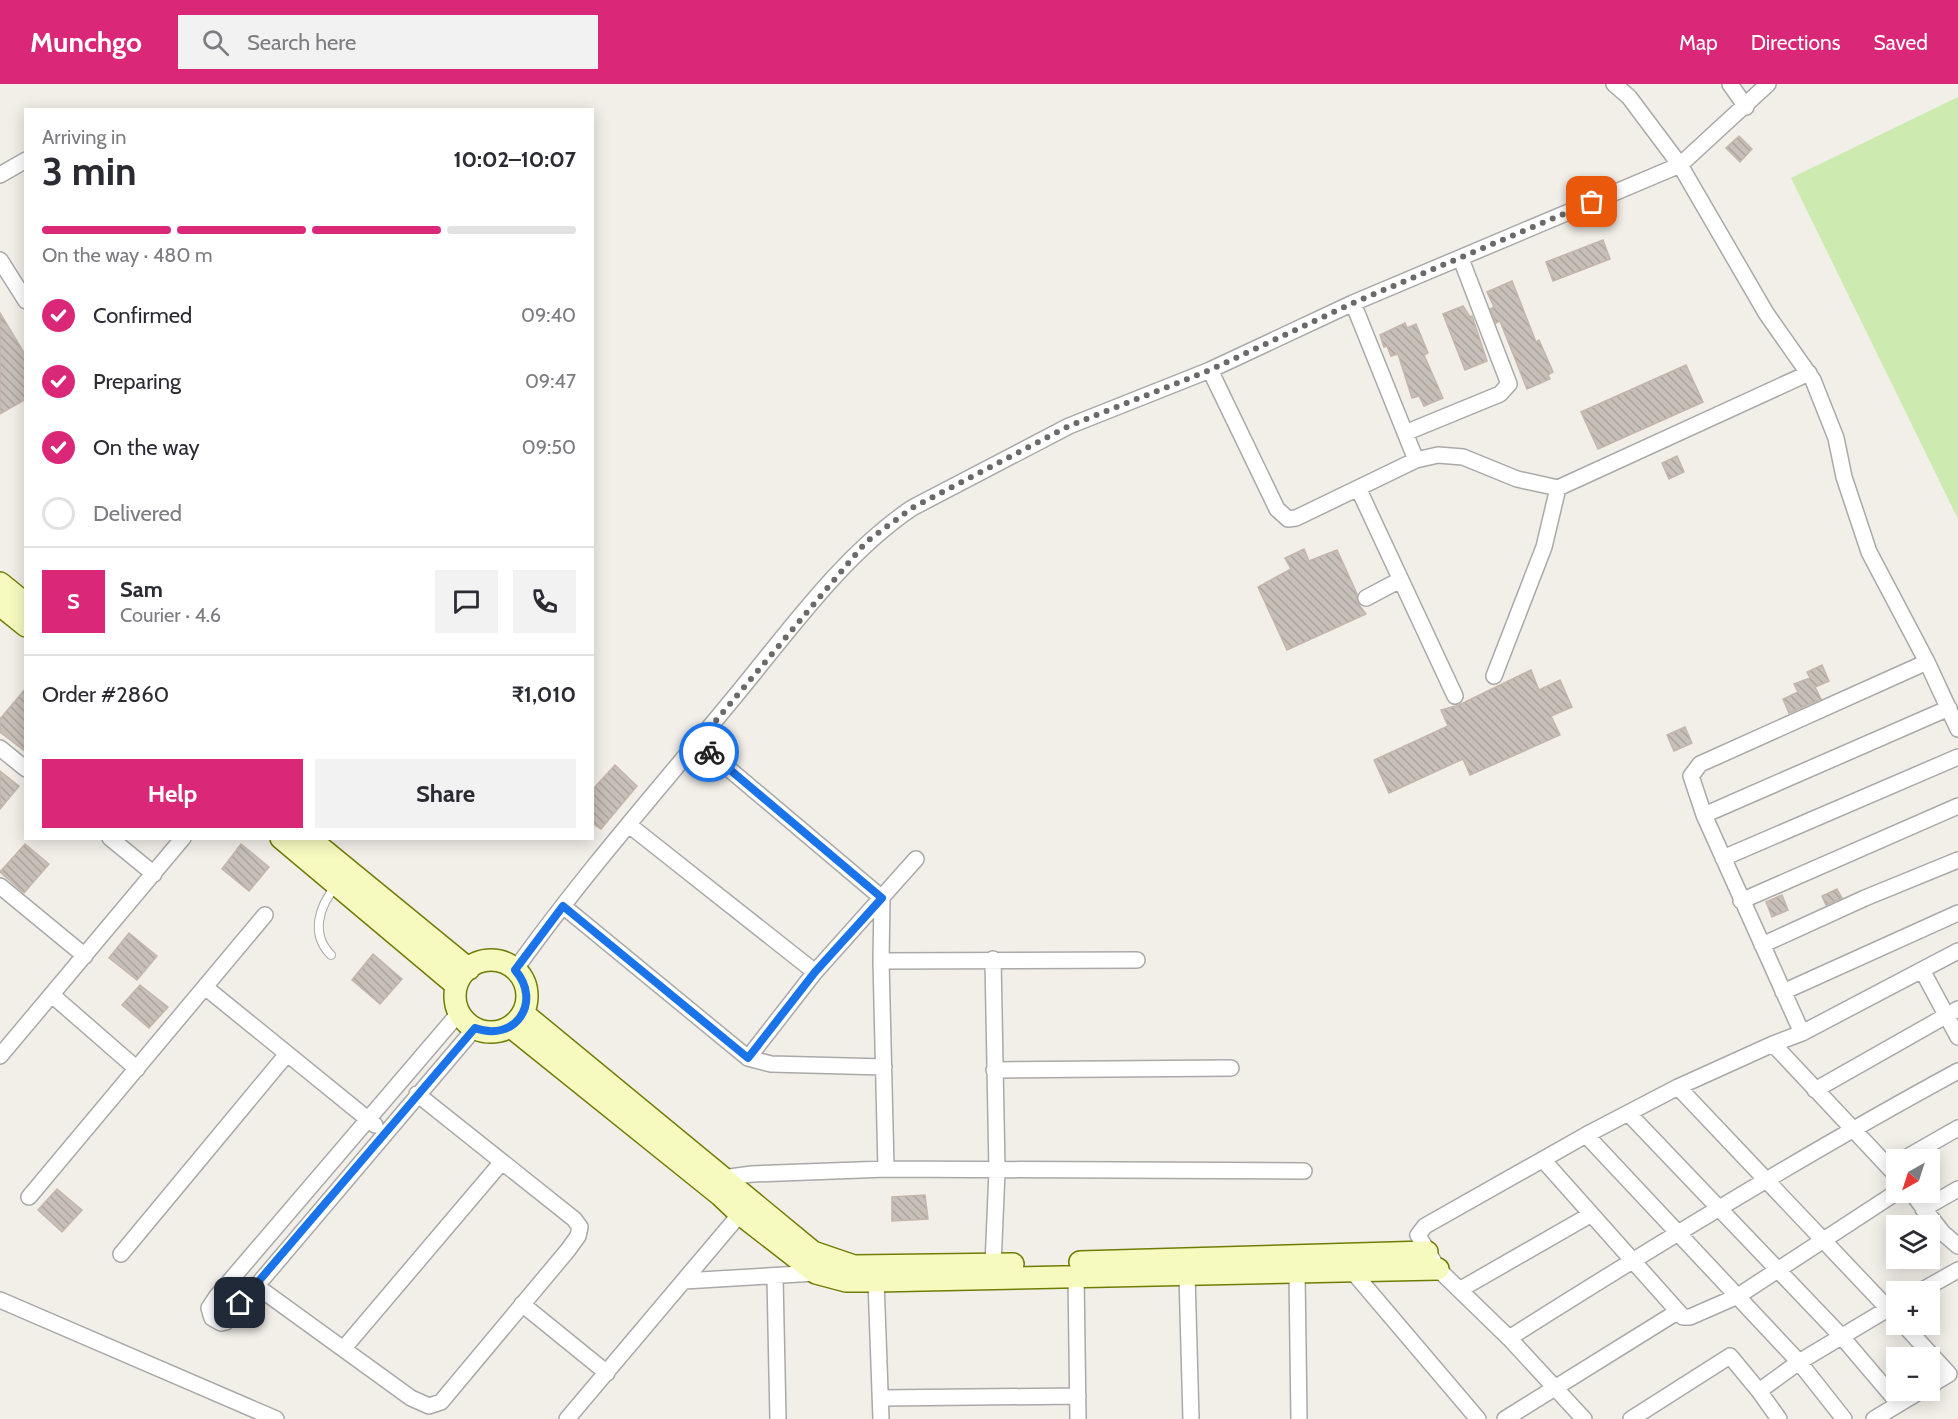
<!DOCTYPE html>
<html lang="en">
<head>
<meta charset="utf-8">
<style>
  body { margin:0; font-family:Cabin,sans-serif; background:#f2f2f3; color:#2b2b33; height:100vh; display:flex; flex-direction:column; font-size:22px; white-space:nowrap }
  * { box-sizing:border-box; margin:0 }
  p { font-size:20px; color:#7c7c81 }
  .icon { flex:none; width:33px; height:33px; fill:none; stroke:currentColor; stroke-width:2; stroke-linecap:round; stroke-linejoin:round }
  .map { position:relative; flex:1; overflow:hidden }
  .sheet { position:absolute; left:24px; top:24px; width:570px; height:732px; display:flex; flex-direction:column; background:#fff; border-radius:0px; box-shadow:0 3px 15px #0003 }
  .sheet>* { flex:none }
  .needle { width:39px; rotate:219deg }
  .buttons { position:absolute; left:1886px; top:1065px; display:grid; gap:12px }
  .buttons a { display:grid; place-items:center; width:54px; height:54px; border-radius:0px; background:#fff; box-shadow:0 3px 15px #0003; font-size:30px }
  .pin { position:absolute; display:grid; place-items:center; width:51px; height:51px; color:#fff; margin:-26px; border-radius:12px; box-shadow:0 3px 9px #0006 }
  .courier { position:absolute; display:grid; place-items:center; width:60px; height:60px; margin:-30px; border:4px solid #1a73e8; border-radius:50%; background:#fff; color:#222; box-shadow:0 2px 8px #0007 }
  .head em { font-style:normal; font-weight:700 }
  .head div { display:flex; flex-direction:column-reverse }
  .head { display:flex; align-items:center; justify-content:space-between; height:102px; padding:0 18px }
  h1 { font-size:39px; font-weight:700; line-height:45px }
  .bar { display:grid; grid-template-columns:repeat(4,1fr); gap:9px 6px; align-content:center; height:72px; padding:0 18px }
  .bar i { height:8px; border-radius:4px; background:#e1e1e2 }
  .bar .on { background:#db2777 }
  .bar p { grid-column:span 4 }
  .line { display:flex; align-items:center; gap:15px; padding:0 18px; border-top:2px solid #e1e1e2 }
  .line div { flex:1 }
  .round { display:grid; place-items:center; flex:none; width:63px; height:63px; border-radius:0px; background:#f2f2f3 }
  ol { padding:0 18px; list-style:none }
  li { display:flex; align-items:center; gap:18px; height:66px }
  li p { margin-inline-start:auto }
  li .icon { padding:6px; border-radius:50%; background:#db2777; color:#fff; stroke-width:4 }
  li:last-child { color:#7c7c81 }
  li i { width:33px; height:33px; border:3px solid #e1e1e2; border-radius:50% }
  .primary-button { display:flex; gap:12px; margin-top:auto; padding:12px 18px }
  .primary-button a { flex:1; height:69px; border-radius:0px; background:#db2777; color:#fff; font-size:24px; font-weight:700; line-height:69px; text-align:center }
  .primary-button a+a { background:#f2f2f3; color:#2b2b33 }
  header { display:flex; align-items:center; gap:36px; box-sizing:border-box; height:84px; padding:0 30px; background:#db2777; color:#fff }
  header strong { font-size:28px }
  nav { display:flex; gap:33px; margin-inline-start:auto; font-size:21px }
  .search { width:420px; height:54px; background:#f2f2f3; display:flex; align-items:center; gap:15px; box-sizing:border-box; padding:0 21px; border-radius:0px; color:#7c7c81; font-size:22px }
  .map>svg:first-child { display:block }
  .grass { fill:#cdebb0 }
  .building { fill:url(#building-back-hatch); stroke:#c4b6ab; stroke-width:1.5 }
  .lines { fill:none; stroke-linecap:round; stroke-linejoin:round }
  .lane-casing { stroke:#a9a9a9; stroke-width:10 }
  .street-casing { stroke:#a9a9a9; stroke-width:18 }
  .secondary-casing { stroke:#707d05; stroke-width:24 }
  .lane { stroke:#fff; stroke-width:8 }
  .street { stroke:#fff; stroke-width:15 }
  .secondary { stroke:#f7fabf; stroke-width:21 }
  .done { stroke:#6b6a68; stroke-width:6; stroke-dasharray:0 10.8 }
  .route { stroke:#1a73e8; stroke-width:8 }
</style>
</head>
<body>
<header>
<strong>Munchgo</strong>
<div class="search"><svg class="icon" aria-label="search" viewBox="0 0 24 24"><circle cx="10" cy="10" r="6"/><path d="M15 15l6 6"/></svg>Search here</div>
<nav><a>Map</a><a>Directions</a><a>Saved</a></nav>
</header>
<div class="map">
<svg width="1958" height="1335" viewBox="0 0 1958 1335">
  <defs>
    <pattern id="building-back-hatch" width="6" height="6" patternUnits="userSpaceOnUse" patternTransform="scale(1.5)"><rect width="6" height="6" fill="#c7bfb8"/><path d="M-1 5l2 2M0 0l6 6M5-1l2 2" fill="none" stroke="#aba49e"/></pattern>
  </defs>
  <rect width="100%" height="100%" fill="#f2efe9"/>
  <path class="grass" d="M1958,13V435L1791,94Z"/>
  <path class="building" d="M1739,52L1752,65L1740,78L1726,64Z
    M1603,156L1610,175L1553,197L1546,178Z
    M1512,197L1536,258L1539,256L1553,288L1548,291L1550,295L1527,305L1500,237L1496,239L1490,225L1494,223L1487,208Z
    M1463,222L1470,233L1472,232L1487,277L1465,286L1443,230Z
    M0,229L26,272V315L0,330Z
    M1405,239L1407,244L1416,240L1428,269L1424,271L1443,314L1424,322L1419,312L1412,314L1398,270L1391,272L1387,262L1384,263L1380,251Z
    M1686,281L1703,318L1598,365L1581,328Z
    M1677,372L1684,388L1669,395L1662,379Z
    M1304,465L1309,477L1337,466L1357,510V518L1366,530L1287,566L1258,503L1291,485L1285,474Z
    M1822,581L1829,597L1815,603L1821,615L1789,629L1783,615L1798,608L1794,600L1810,594L1807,588Z
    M1531,586L1539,606L1560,596L1572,623L1551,632L1560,651L1470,691L1463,675L1389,709L1374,676L1448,642L1441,626L1459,621Z
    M26,604V668L0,648V635Z
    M1685,643L1692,659L1674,667L1667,651Z
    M615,681L637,702L601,745L592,739V706Z
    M0,687L19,702L0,725Z
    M25,760L49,780L24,809L0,788Z
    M241,760L269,783L249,807L222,785Z
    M1837,805L1842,814L1826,821L1822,812Z
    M1782,811L1788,826L1772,833L1766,818Z
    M129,849L157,872L137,896L109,874Z
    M373,870L402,895L380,920L352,896Z
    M140,901L168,923L149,944L122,921Z
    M57,1105L82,1126L62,1148L38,1126Z
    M925,1111L928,1135L892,1137V1113Z"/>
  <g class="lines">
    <g class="lane-casing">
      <path id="lane" d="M331,871C310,850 319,822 336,802"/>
    </g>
    <g class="street-casing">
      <path id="street" d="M1614,0L1629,13L1680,81L1766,229L1813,296L1836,354L1844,393L1869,468L1927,578L1958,645
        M1730,0L1746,23
        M0,91L26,76
        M0,176L26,217
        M1353,219L1416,376
        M1210,286L1277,425L1288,435L1296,434L1416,376L1438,371L1463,373L1517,395L1558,404L1809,289
        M1405,349L1500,310L1509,300L1461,175
        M1359,406L1455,612
        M1366,514L1400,496
        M1494,592L1544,463L1558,404
        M697,658L882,814L881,877L886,1085
        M0,664L26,685
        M1704,731L1949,624
        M629,741L815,888
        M110,754L154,790
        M1723,774L1958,673
        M0,802L85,872
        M1741,817L1958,722
        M563,822L748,974L771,980L884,983
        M1762,861L1865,814L1958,776
        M881,877L1137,876
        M515,886C582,792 659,705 732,616C786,551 842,471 912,424L1069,342L1210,286L1353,219L1680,81L1768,0
        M1922,886L1958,953
        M205,903L375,1041
        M1783,908L1958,829
        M52,911L137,985
        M459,929L217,1212L209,1224L212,1234L221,1239L226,1238L475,944
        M1802,949L1704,731L1691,692L1700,680L1927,578
        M1773,960L1802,949L1958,867
        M0,972L183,754
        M748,974L815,888L916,775
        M994,986L1231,984
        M1678,1003L1896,1233
        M1815,1006L1958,925
        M1628,1029L1842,1253L1899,1320
        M1586,1051L1678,1003L1773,960L1896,1091
        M1902,1076L1958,1044
        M1544,1077L1683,1233H1690L1738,1212L1897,1108
        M722,1094L752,1090L886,1085L1304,1087
        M1911,1108L1943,1149L1958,1162
        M29,1113L265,831
        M1923,1125L1958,1105
        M121,1170L287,970
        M993,1181L997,1087L993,875
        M1347,1181L1478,1335
        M1297,1190L1299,1335
        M1187,1191L1191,1335
        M1076,1192L1078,1335
        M775,1194L778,1335
        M684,1197L816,1189
        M876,1197L881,1335
        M255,1201L411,1314L429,1322L441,1318L568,1166L578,1152L580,1143L574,1135L417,1010
        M1461,1205L1590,1131
        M1919,1208L1958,1186
        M0,1216L276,1335
        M522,1220L607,1289
        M1903,1240L1949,1290L1929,1302
        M1509,1254C1656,1161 1805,1070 1958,987
        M344,1264L501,1079
        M881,1314L1078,1312
        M567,1335L740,1130
        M1505,1335L1677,1228
        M1584,1335L1509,1254L1438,1185L1418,1151L1425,1142L1586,1051L1799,1278L1844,1335
        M1631,1335L1730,1272L1759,1307
        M1779,1335L1759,1307L1799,1278L1896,1220
        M1874,1335L1922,1306"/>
    </g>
    <g class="secondary-casing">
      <path id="secondary" d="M0,499L26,520
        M0,521L26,542
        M281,754L456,901
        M309,754L469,885
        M455 912a36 36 0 1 1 72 0a36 36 0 1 1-72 0Z
        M523,929L813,1168L854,1182L1013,1180
        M511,943L720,1111L740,1130L816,1189L846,1197H876L1438,1185
        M1080,1178L1427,1168"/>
    </g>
    <use href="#lane" class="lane"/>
    <use href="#street" class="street"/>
    <use href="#secondary" class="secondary"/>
  </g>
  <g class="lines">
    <path class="done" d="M709,668L698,658L866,458L912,424L1069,342L1210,286L1353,219L1592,118"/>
    <path class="route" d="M240,1219L475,944C515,959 543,918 515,886L563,822L748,974L815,888L882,814L709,668"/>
  </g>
</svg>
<div class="buttons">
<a><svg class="needle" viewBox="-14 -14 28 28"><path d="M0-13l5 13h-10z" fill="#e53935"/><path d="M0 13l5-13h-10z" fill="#7c7c81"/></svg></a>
<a><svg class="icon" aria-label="layers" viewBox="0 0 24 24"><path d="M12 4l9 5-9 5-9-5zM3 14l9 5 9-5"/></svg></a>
<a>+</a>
<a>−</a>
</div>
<div class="pin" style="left:1592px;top:118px;background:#ea580c"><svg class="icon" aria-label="bag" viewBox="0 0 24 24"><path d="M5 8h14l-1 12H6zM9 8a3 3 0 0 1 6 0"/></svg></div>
<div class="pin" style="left:240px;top:1219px;background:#1f2937"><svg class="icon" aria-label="home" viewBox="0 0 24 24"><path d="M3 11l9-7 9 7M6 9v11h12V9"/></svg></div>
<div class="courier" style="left:709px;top:668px"><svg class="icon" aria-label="bike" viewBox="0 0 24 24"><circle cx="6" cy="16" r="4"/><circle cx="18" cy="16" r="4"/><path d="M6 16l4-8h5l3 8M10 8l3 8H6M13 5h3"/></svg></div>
<section class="sheet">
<div class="head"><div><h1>3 min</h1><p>Arriving in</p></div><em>10:02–10:07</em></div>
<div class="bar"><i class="on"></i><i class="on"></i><i class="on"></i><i></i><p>On the way · 480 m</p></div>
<ol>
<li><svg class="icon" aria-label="check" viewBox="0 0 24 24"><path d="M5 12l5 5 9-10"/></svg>Confirmed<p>09:40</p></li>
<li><svg class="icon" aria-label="check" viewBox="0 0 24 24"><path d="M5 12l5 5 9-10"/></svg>Preparing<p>09:47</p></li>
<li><svg class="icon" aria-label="check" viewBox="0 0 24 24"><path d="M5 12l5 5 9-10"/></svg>On the way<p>09:50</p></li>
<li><i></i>Delivered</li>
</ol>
<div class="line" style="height:108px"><b class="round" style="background:#db2777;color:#fff">S</b><div><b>Sam</b><p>Courier · 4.6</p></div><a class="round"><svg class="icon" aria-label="chat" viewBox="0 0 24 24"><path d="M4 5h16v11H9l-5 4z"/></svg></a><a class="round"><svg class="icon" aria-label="phone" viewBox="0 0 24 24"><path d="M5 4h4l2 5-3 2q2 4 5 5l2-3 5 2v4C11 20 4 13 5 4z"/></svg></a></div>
<div class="line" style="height:78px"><div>Order #2860</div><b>₹1,010</b></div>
<div class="primary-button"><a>Help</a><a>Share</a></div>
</section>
</div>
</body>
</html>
